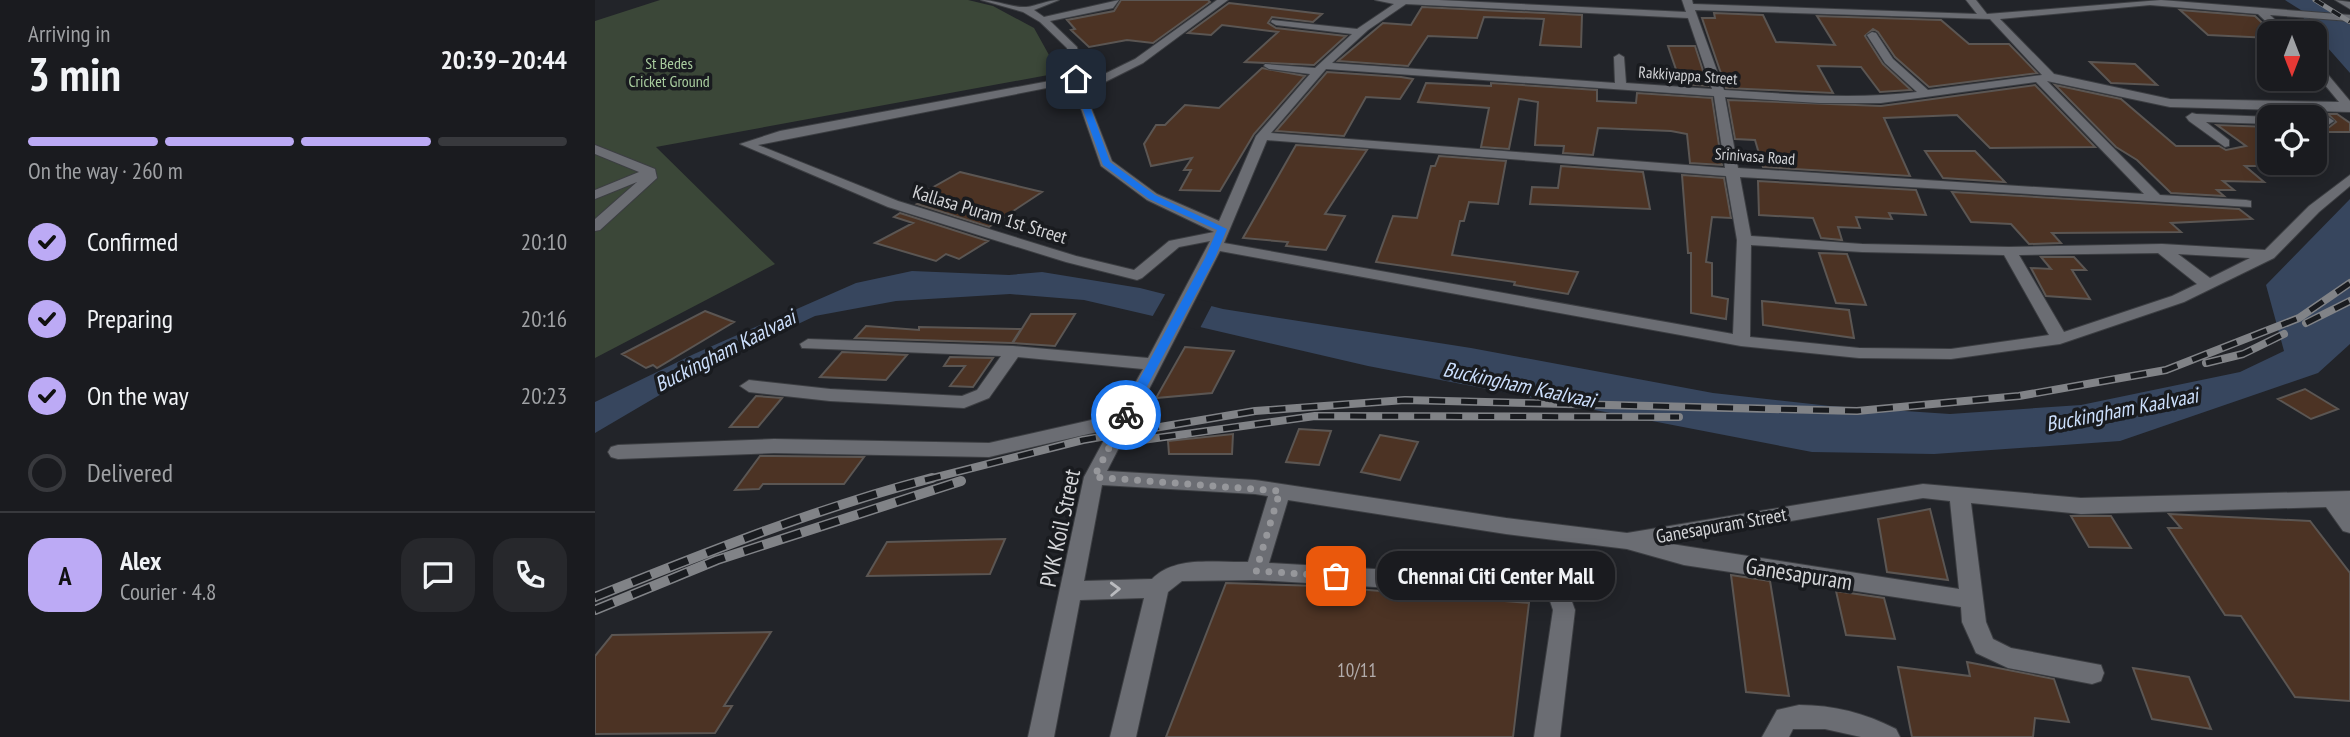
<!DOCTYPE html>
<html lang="en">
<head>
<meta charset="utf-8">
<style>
  body { margin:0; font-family:"PT Sans Narrow",sans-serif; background:#27282c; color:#f1f3f6; height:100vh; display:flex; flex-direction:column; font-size:26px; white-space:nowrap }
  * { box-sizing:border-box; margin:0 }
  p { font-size:23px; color:#9fa1a4 }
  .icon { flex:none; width:38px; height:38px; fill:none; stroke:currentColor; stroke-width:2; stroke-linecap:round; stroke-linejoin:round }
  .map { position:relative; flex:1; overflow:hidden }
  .details { display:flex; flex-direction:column; background:#1a1b1f; width:595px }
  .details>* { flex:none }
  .needle { width:46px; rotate:180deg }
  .tools { position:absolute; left:1662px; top:21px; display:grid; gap:14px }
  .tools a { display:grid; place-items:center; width:70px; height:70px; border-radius:14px; background:#1a1b1f; box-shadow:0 4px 18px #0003,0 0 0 2px #38393d; font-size:35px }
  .pin { position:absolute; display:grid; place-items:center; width:60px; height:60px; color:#fff; margin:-30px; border-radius:14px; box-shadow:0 4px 10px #0006 }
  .courier { position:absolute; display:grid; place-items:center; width:70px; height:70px; margin:-35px; border:5px solid #1a73e8; border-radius:50%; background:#fff; color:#222; box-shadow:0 2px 9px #0007 }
  .bubble { position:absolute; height:49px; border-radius:21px; background:#1a1b1f; box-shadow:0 4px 18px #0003,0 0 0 2px #38393d; font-size:23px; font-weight:700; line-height:49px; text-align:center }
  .overview em { font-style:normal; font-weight:700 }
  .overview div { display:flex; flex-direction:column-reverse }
  .overview { display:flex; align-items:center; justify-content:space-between; height:119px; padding:0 28px }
  h1 { font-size:46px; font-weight:700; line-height:52px }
  .bar { display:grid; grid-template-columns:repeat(4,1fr); gap:10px 7px; align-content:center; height:84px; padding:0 28px }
  .bar i { height:9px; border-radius:5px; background:#38393d }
  .bar .selected { background:#bcaaf5 }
  .bar p { grid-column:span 4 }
  .line { display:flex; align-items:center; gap:18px; padding:0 28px; border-top:2px solid #38393d }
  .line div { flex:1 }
  .round { display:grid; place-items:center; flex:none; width:74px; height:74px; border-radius:21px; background:#27282c }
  ol { padding:0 28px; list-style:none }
  li { display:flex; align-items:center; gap:21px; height:77px }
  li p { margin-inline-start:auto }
  li .icon { padding:7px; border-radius:50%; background:#bcaaf5; color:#111; stroke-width:4 }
  li:last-child { color:#9fa1a4 }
  li i { width:38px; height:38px; border:4px solid #38393d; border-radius:50% }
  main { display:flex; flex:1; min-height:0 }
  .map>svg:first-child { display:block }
  .green { fill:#3b4738 }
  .water { fill:#37465e }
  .pier { fill:#222429 }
  .building { fill:#4c3324; stroke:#5b5653; stroke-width:2 }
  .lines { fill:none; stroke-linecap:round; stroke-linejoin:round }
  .minor-casing { stroke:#3c3e42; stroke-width:2 }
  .minor { fill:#6b6d73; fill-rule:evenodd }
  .rail-far2-casing { stroke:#818387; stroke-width:5 }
  .rail-far1-casing { stroke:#818387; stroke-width:8 }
  .rail-casing { stroke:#818387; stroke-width:10 }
  .rail-far2 { stroke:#191b1f; stroke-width:3.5; stroke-dasharray:10; stroke-linecap:butt }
  .rail-far1 { stroke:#191b1f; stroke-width:5; stroke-dasharray:16; stroke-linecap:butt }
  .rail { stroke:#191b1f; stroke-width:7; stroke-dasharray:20; stroke-linecap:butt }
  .oneway { stroke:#babbbf }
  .route { fill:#1a73e8 }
  .done { stroke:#96979b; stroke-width:7; stroke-dasharray:0 12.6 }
  .labels { text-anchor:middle; stroke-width:7; stroke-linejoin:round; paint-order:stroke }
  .far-park-label { font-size:16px; fill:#a9cd9f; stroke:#191b1f }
  .far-street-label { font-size:16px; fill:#d4d5d8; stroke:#191b1f }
  .street-label { font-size:19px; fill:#d4d5d8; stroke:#191b1f }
  .near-number-label { font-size:19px; fill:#b2acab }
  .water-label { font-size:21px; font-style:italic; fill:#ccdffc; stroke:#191b1f }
  .near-street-label { font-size:23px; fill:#d4d5d8; stroke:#191b1f }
</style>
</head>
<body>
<main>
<section class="details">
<div class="overview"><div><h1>3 min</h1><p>Arriving in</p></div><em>20:39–20:44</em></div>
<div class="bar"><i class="selected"></i><i class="selected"></i><i class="selected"></i><i></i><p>On the way · 260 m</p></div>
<ol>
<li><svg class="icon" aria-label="check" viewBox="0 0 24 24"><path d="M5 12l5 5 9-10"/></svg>Confirmed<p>20:10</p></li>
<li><svg class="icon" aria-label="check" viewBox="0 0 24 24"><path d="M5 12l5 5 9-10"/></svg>Preparing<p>20:16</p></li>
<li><svg class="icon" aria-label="check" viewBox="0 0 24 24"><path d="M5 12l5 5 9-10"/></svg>On the way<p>20:23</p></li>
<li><i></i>Delivered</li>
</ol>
<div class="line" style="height:126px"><b class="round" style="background:#bcaaf5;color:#111">A</b><div><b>Alex</b><p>Courier · 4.8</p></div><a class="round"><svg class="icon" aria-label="chat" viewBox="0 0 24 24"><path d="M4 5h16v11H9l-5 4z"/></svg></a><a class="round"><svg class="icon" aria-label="phone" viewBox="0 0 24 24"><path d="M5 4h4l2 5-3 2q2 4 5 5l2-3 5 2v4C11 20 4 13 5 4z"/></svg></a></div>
</section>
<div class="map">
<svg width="1755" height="737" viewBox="0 0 1755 737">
  <rect width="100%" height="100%" fill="#222429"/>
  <path class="green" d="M65,0H373L398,6L439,28L464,73L61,147L180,264L0,358V21Z"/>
  <path class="water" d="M1690,0H1723L1755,25V73L1709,21V12Z
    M1755,199V344L1723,373L1525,441L1339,454L1217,452L773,366L489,300L415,294L301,301L220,316L114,366L0,433V402L99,354L261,283L317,271L414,275L447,272L545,288L628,309L876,348L1118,393L1235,406L1355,414L1486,405L1645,372L1689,351L1671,285Z"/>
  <path class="pier" d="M572,291L618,303L604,330L556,319Z"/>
  <path class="building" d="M526,0H613L615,2L558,43L532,40L494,47L476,30L480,29L472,20L519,11Z
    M634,3L727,14L718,22L677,17L673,23L681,28L751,36L719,65L650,62L683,32L627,25L616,35L593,33Z
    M827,7L987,15L986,47L945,45L949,19L889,17L882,38L833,36L813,66L743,61L788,23L816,25Z
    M1585,10L1660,16L1678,33H1675V38L1613,35Z
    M1119,13L1168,15L1181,42L1240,45L1222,16L1346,20L1374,44H1414L1442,73L1334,87L1300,57L1283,32L1278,29L1270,36L1288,64L1316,90L1285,92L1266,67L1223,66L1238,93L1131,88L1107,18H1120Z
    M1073,46H1100L1113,86L1086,84Z
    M1495,62L1540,64L1562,85L1516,83Z
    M667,68L710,76L659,134L625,191L585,190L596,170H589L597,158L556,166L549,144L561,125H570L590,105L624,108Z
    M732,72L806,77L818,79L805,99L771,97L749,136L681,131Z
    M831,83L896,86V83L1002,90V101L1041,103L1042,93L1117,98L1127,165L1095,163L1092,134L1076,131L1003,128L998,155L968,153L969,146L940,145L943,102L924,99L914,149L886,147L894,108L823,102Z
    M1440,85L1500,147L1395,148L1362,115L1289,118L1315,176L1168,167L1160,140L1140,139L1133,100L1286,106Z
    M1460,85L1526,99L1581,146H1624L1631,150L1651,146L1622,125L1675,127V166H1650L1669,182L1628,181L1639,190H1622L1629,196L1576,193L1542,160L1521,147Z
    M1720,114H1742L1755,123V132H1720V128H1733L1741,122L1734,115Z
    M701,145L772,150L730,214L750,216L731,250L691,246L693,242L648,238Z
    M1330,151H1380L1410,182L1348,178Z
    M844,156L911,161L903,204L874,202L869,221H865L857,255L983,272L973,294L919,285L920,282L781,262L798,216L822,218L836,166H840Z
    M966,166L1048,172L1055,209L935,204L937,187L963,188Z
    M365,172L447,192L394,227L322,204L339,196L328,193Z
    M1087,175L1129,178L1136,218L1117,217L1111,262L1117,263V296L1133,299L1131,319L1096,313V253H1093Z
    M1163,181L1321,190L1331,215L1294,213L1297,219L1261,217L1265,228L1243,227L1247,240L1226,238L1218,218L1164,215Z
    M1357,192L1644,209L1657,219L1576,223L1586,232L1457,233L1466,243L1434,244L1416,224L1376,222Z
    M305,213L393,241L364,259L351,254L341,261L280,243L318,223L299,217Z
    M1224,253L1252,254L1271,305L1241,303Z
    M1446,257H1479L1491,270H1477L1495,299L1451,296L1436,268L1456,269Z
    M1167,301L1254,310L1259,338L1168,325Z
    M110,311L139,322L62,368L58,365L51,368L27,354Z
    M436,314H480L460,346L418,343Z
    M271,326L324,330V327L426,329L417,343L260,338Z
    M590,347L639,351L617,393L561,398Z
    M247,352L312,355L291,380L225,377Z
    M355,357L398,358L378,387L355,386L370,366H349Z
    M1710,389L1743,409L1716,419L1683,399Z
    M161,396L187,398L163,427H135Z
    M704,429L736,431L724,465L691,462Z
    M638,434L637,454H574L573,441Z
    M785,435L823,442L805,480L766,472Z
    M165,456H179L269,457L249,484H168L164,489L140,490Z
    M1335,509L1353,580L1292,572L1283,519Z
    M1574,514L1715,521L1755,573V701L1700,697L1646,616L1630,615L1573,528H1586Z
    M1476,516H1516L1536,548L1494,547Z
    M410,539L395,574L272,576L292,542Z
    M1136,575L1175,581L1194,696L1151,692Z
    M631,583L724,586L934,603L918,737H571Z
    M1241,591L1289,598L1300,639L1251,635Z
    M176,632L129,706H137L120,733L0,734V656L17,635Z
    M1372,662L1459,679L1474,722L1440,718L1438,737H1317L1303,667L1375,676Z
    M1538,668L1594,677L1616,729L1557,719Z"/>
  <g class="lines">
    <g class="minor-casing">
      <path id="minor" d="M386,0C401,0 418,8 431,7C442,6 452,0 464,0L439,10L449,17L524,0L518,8L455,21L482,47L489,84L540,59L622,0H633L548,63L490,92L517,161L562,194L624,221L661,136L715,74L674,69L669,66L670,64L720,68L757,34L681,25L676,22L677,20L762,29L799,4L780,0H844L1091,12L1087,0H1097L1098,4L1382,14L1371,0H1381L1392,14L1566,0L1755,15V21L1675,15L1694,33H1683L1663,14L1555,5L1405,19L1459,74L1575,99L1744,102L1720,73V63L1724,64L1755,101V112L1575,107L1452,81L1565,195L1651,200L1656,201V207L1145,177L1156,236L1267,244L1414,247L1567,244L1670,250L1714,206L1755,175V186L1724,212L1679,258L1589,302L1465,344L1356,359L1264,358L1146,346L625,251L512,471L660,480L911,518L1032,533L1328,484L1486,498L1755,491V533L1748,531L1731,507L1486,514L1376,503L1391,622L1398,639L1416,648L1506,665L1509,673L1506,681L1497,684L1413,668L1381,653L1367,622L1366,607L1089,565L1032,549L911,534L693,500L674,563L952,579L972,588L980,610L965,737H939L958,610L955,601L948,597L661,580L587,581L573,592L541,737H515L549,598L485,600L459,737H433L489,477L515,429L394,457L179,453L23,459L16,457L13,452L16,447L23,445L179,439L394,443L523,414L548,369L423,357L394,398L369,408L235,401L154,392L145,386L154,380L235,389L367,396L382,390L406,356L207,348L205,344L213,339L418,346L553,358L615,241L584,247L547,278L542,280L471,262L293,207L145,144L185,131L476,77L472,48L445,22L428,12ZM811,4L1093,18L1117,89L1031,83L1029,57L1024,54L1019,57L1020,83L737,63L773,30ZM1100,10L1395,19L1447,75L1333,90L1298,59L1281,33L1277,32L1272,35L1290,63L1322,92C1257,100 1193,94 1129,90ZM731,69L1119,96L1130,168L676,133ZM1441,82L1549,194L1143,168L1130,97L1224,103H1286ZM477,83L506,166L552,200L619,232L574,241L539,270L481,256L303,201L163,145ZM672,140L1131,176L1142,240L1138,334L629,243ZM1156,245L1267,252L1409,255L1454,335L1356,349L1264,348L1155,337ZM1563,253L1602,284L1577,296L1469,332L1424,255ZM1583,254L1655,258L1615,278ZM507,485L660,494L673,496L653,562C622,563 580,555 557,579L489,581ZM1328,498L1355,501L1364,589L1070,543Z
        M1740,0L1755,2V9Z
        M1597,113L1601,114L1678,117H1675V124L1611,122L1634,140V146L1630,147L1594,121L1591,117Z
        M1720,117H1733L1739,121L1733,125H1720Z
        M0,145L60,169L62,178L5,230L0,231V219L42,182L0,199V190L44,172L0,154Z
        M1204,705C1239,705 1270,713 1301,729L1305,737H1266L1230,729H1198L1194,737H1167L1182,710Z"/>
    </g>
    <use href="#minor" class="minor"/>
    <g class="rail-far2-casing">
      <path id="rail-far2" d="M1720,0L1755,22"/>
    </g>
    <g class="rail-far1-casing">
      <path id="rail-far1" d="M1711,323L1755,301
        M1611,363L1648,354L1689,334
        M533,442L720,416L1084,417
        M330,480L488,440L660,411L810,400L1262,411L1424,396L1571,370L1704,318L1755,283"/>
    </g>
    <g class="rail-casing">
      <path id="rail" d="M0,597C110,553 222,508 337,478
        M0,610L122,560L366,481"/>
    </g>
    <use href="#rail-far2" class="rail-far2"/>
    <use href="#rail-far1" class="rail-far1"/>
    <use href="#rail" class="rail"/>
  </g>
  <defs><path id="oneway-chevron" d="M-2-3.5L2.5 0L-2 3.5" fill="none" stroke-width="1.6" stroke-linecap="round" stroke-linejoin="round" transform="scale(1.75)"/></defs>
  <use class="oneway" href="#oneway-chevron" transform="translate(520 589) rotate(-2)"/>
  <path class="route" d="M481,77L485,79L515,162L560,195L632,229L620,258L537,415L531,419L525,415L610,258L622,230L554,199L508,165L477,79Z"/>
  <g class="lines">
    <path class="done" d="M531,415L499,477L685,491L661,571L741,576"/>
  </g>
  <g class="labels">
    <g class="far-park-label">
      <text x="74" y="69">St Bedes<tspan x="74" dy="18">Cricket Ground</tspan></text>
    </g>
    <g class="far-street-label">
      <text transform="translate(1093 75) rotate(4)" y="6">Rakkiyappa Street</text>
      <text transform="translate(1160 156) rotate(4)" y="6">Srinivasa Road</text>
    </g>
    <g class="street-label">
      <text transform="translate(395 214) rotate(17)" y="7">Kallasa Puram 1st Street</text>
      <text transform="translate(1126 525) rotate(-10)" y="7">Ganesapuram Street</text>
    </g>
    <g class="near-number-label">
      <text x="762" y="677">10/11</text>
    </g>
    <g class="water-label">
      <text transform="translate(130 351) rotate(-27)" y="7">Buckingham Kaalvaai</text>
      <text transform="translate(924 385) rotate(12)" y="7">Buckingham Kaalvaai</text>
      <text transform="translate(1527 410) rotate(-11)" y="7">Buckingham Kaalvaai</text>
    </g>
    <g class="near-street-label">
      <text transform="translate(465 528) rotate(-78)" y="8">PVK Koil Street</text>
      <text transform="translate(1204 574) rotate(9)" y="8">Ganesapuram</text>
    </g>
  </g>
</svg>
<div class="tools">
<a><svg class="needle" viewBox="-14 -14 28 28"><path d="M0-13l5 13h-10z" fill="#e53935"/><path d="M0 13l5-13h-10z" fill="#9fa1a4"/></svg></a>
<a><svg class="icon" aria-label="locate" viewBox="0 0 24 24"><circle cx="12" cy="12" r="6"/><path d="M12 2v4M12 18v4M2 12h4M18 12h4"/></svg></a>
</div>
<div class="pin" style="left:741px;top:576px;background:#ea580c"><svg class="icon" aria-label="bag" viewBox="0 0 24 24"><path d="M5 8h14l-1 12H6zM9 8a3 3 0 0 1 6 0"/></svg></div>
<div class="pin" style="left:481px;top:79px;background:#1f2937"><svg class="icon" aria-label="home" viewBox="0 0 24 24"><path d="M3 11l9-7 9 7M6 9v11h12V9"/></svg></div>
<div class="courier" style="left:531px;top:415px"><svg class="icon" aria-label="bike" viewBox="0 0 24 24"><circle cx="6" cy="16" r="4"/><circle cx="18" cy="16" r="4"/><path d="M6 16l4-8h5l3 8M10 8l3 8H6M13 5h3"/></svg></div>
<div class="bubble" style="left:782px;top:551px;width:238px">Chennai Citi Center Mall</div>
</div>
</main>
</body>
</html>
